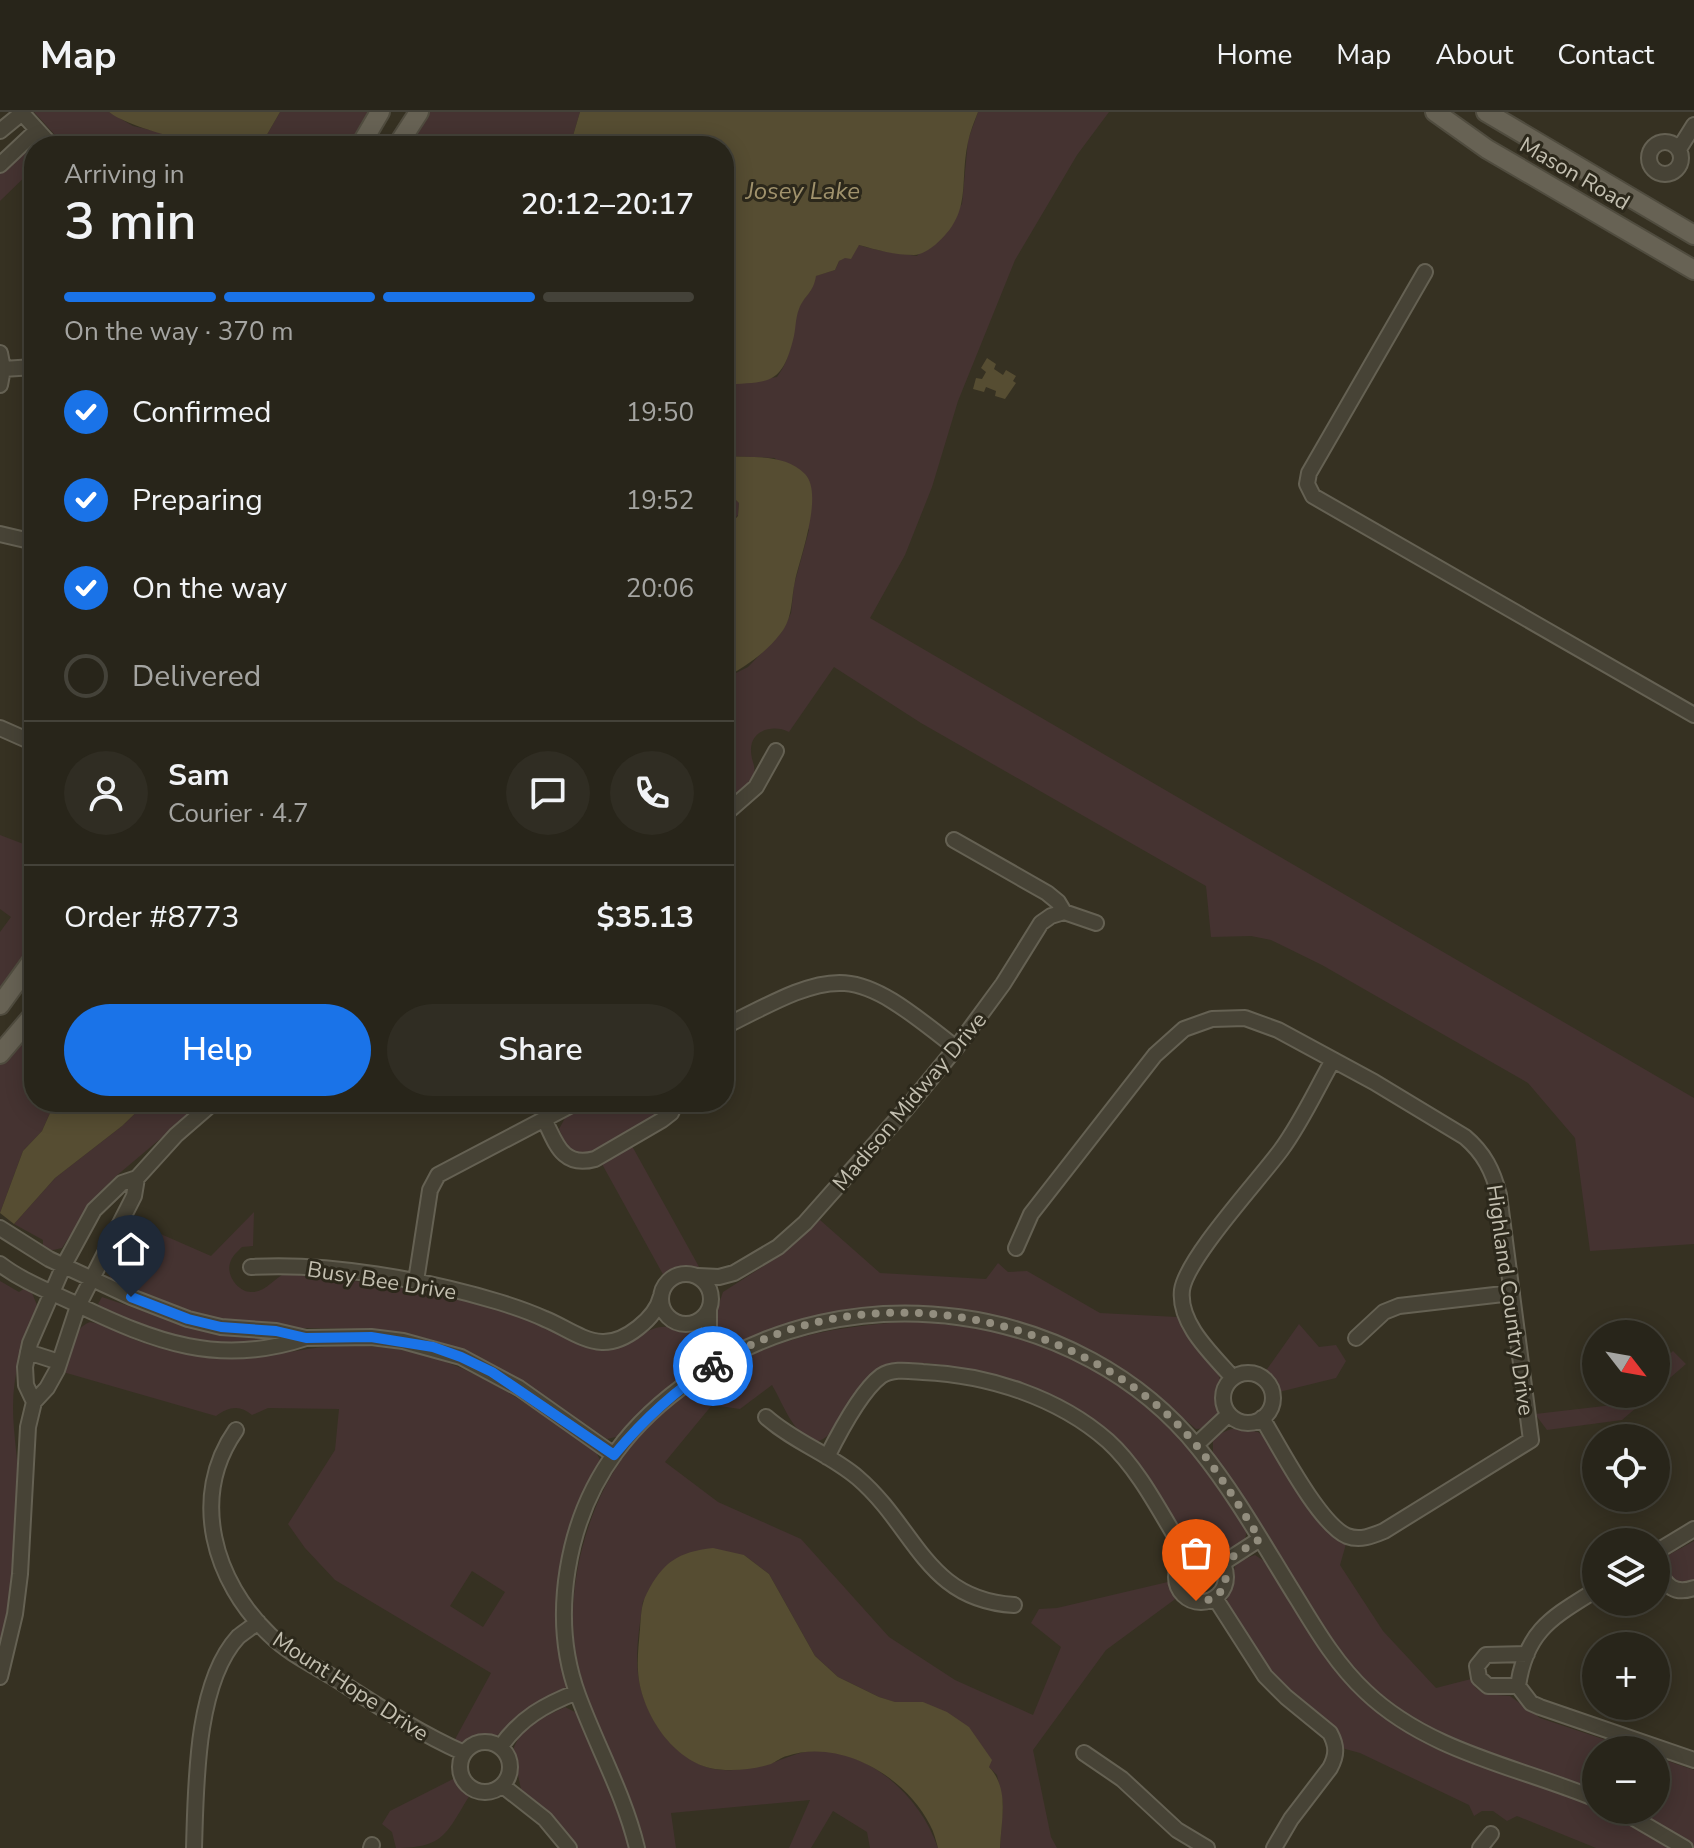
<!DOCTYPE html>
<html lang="en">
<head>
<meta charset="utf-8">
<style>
  body { margin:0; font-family:"Nunito Sans",sans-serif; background:#302d23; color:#f1f3f6; height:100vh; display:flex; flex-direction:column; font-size:30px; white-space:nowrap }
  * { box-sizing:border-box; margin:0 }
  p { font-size:26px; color:#a5a5a2 }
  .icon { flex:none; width:44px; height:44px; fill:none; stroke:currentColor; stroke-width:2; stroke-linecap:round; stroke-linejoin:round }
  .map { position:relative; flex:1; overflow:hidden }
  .details { position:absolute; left:24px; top:24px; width:710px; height:976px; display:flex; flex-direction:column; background:#28251a; border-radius:32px; box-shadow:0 4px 20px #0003,0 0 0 2px #444239 }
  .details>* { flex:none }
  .needle { width:52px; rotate:121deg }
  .tools { position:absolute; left:1582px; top:1208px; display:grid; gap:16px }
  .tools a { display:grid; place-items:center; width:88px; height:88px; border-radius:50%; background:#28251a; box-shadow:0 4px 20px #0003,0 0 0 2px #444239; font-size:40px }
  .pin { position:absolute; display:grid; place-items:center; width:68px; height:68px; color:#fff; margin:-82px -34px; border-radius:50% 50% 50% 0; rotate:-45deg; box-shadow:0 0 8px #0007 }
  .pin .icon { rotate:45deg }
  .courier { position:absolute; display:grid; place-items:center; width:80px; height:80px; margin:-40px; border:6px solid #1a73e8; border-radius:50%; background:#fff; color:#222; box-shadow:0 2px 10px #0007 }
  .head em { font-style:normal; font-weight:600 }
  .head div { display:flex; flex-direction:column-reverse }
  .head { display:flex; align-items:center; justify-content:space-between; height:136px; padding:0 40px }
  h1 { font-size:52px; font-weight:600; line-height:60px }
  .bar { display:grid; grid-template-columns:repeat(4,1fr); gap:12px 8px; align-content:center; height:96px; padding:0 40px }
  .bar i { height:10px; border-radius:6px; background:#444239 }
  .bar .selected { background:#1a73e8 }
  .bar p { grid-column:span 4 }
  .line { display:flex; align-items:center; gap:20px; padding:0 40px; border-top:2px solid #444239 }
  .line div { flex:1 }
  .round { display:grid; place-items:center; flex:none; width:84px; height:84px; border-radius:42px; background:#302d23 }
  ol { padding:0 40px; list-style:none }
  li { display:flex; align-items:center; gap:24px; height:88px }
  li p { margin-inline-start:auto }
  li .icon { padding:8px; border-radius:50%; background:#1a73e8; color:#fff; stroke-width:4 }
  li:last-child { color:#a5a5a2 }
  li i { width:44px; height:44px; border:4px solid #444239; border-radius:50% }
  .action { display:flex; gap:16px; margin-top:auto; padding:16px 40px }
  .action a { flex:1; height:92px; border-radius:48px; background:#1a73e8; color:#fff; font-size:32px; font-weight:600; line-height:92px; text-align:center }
  .action a+a { background:#302d23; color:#f1f3f6 }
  header { display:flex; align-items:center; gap:48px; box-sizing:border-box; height:112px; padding:0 40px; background:#28251a; border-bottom:2px solid #444239 }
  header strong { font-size:38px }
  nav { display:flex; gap:44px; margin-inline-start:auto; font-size:28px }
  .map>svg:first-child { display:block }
  .green { fill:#453331; fill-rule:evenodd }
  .water { fill:#564d32 }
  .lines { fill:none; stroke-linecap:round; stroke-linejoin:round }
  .minor-casing { stroke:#656153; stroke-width:18 }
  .major-casing { stroke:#504c3f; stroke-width:22 }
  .minor { stroke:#474336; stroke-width:14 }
  .major { stroke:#676254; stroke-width:18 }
  .done { stroke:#928d7e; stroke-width:8; stroke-dasharray:0 14.4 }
  .route { stroke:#1a73e8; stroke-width:10 }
  .labels { text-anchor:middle; stroke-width:6; stroke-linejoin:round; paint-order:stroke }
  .street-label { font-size:22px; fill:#c3bfb0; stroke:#2c281b }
  .water-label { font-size:24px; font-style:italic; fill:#a0926c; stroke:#2c281b }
</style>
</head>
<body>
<header>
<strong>Map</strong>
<nav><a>Home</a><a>Map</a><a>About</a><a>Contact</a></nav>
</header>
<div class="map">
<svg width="1694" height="1736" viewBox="0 0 1694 1736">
  <rect width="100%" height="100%" fill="#363122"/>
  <path class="green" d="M34,0H109L133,14L222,34H65Z
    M280,0H373L352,34H241L265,26Z
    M429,0H580L570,34H407Z
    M978,0H1109L1077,43L1015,148L958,289L932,375L905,443L870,506L1694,986V1132L1590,1139L1575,1026L1528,971L1322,853L1271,828L1251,824L1211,825L1206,774L921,611L834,555L789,620C773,612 750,618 751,639C751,649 757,655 753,664C747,675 733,684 724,691V567L748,555L781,521L791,501L794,473L809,418L775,346L724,344V273L777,265C795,241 789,223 798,198C804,182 813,183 815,164L835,158L839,149L859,133C879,140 896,140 917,144L962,92L968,28Z
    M31,33L34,36V56L0,89V58Z
    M724,383L732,384L739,391L738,403L724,418Z
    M0,723L34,736V829L0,877V820L11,805L0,797Z
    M34,910V990H55L42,1019L23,1039L0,1101V951Z
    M147,990H204L115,1065L95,1085L62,1136L49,1139L43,1135V1128L14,1112L55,1066L122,1014Z
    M596,990H670L668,997L589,1043L581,1044L568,1037L559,1017L565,1006Z
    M632,1034L703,1162L682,1159L665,1166L602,1052Z
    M254,1100L253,1134L242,1135C237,1140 232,1144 230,1151C226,1163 238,1180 251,1180C265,1181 274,1166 286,1161C367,1170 447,1178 525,1206C549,1214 572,1234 597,1238C619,1241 634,1224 653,1217C669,1210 707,1220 708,1242C708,1251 699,1255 693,1260C666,1277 643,1303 620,1324L607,1327C544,1284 482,1234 405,1222C349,1212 291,1220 235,1212C192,1205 147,1190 110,1167L108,1151L131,1109L211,1144Z
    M820,1108L880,1161L986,1167L998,1151L1008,1160L1027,1159L1100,1201L1177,1205C1184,1214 1188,1224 1194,1232C1202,1242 1213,1251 1218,1262C1227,1280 1220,1317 1196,1317L1142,1271L1101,1245L1054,1222L980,1200L898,1194L839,1200L779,1215L736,1234H723L714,1221L715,1203L723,1180L784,1141Z
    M0,1169L19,1180L25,1176L32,1181L37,1193C24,1225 13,1260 13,1295C13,1323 19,1352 19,1381C18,1433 11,1483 0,1534Z
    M102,1185L199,1218L227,1223L274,1226V1231C220,1233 181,1232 131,1210C119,1205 108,1201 98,1192Z
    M916,1209C953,1213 988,1217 1024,1227C1098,1248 1178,1312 1219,1376C1226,1386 1243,1406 1246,1417C1247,1421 1245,1425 1245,1429C1240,1432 1235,1437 1230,1439C1220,1441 1197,1435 1189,1429C1178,1419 1170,1401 1162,1388C1141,1355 1119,1324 1085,1303C1044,1277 906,1224 867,1267C851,1285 838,1326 815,1330C791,1319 785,1295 772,1273L740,1297L712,1293L665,1350L718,1390L801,1427L889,1525L955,1568L1033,1603L1061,1535L1031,1511L1039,1497L1057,1496L1172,1469L1178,1485L1106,1538L1033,1638L1051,1725L1057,1736H1000L1003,1692L997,1663L923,1590H894L879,1585L838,1565L815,1544L769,1462L744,1443L643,1489C640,1512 635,1539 638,1562C644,1608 682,1662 733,1658C744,1657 758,1655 769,1652C785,1647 798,1639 816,1639C872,1639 921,1686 938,1736H870L867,1720L833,1699L811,1736H789L810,1688L671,1701L676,1736H646C631,1669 587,1607 576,1542C564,1476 588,1387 631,1335C669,1288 727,1249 785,1230C827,1216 872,1212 916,1209Z
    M90,1210C108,1213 123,1224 141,1230C163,1238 188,1243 212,1246C255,1250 296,1236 338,1234C448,1229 511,1281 596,1340L600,1348L598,1356L566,1433L558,1472L556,1520L567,1565L566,1575L560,1581L533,1593L495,1625L462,1632L453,1631L491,1561L335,1468L305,1436L288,1412L335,1338L339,1297L268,1296L252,1303C240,1292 228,1295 216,1304L63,1260C69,1242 71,1217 90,1210ZM472,1459L505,1480L483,1515L450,1494Z
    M1299,1212L1319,1235L1336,1233L1346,1249L1336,1266L1279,1280L1278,1274L1265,1260Z
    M1673,1239L1686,1252L1656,1278V1255Z
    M1626,1282H1652L1622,1308L1547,1318L1535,1302L1613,1293Z
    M1238,1316L1258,1320L1267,1327L1323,1414L1332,1423L1346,1432L1340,1453L1383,1519L1436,1576L1471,1567L1476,1576L1484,1582L1510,1584L1540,1606L1636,1638H1596V1680L1468,1633L1426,1615L1406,1602L1369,1572L1338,1536L1238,1377L1213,1342V1329C1219,1321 1228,1317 1238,1316Z
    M1694,1429V1471L1675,1473L1661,1455L1663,1446Z
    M1255,1443L1267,1451C1317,1532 1352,1599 1443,1640L1586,1690L1596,1695V1698C1618,1699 1652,1724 1672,1736H1596L1517,1704L1507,1709L1493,1699H1482L1474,1704L1469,1693L1360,1641L1338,1635L1268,1559L1229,1497L1227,1488L1235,1454L1239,1449Z
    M565,1595L577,1601L623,1715L629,1736H575L561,1715L521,1677L514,1645V1635L521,1621L540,1607Z
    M1656,1645L1694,1658V1734L1635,1698H1656Z
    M457,1665L459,1672L470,1683C446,1721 445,1736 396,1736L392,1720L382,1712L390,1699Z"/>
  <path class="water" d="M109,0H280L265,26C258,28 249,32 242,34C217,39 128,16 109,0Z
    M580,0H978C974,10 970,20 968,30C959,72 973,101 935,133C930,137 921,143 914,143C895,143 877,138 859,133L851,147L845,146L839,149L835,158L816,164C813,182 805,182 799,197C795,207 796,218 793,228C781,276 766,269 724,273V34H570Z
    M987,246L996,252L994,257L1003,263L1006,258L1016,264L1013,269L1016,271L1005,287L995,284L996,279L986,275L984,280L973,277L976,266L982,267L986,260L981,256Z
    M724,344C751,346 785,341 805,362C824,382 800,445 795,469C791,487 793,506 781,521C765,542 745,554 724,567V418L738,404L739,391L732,384L724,383Z
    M55,990H147L122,1014L55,1066L14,1112L0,1101L23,1039L42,1019Z
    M713,1436L744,1443L769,1462L815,1544L838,1565L879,1585L895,1590H923L947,1600L969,1615L992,1648L989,1655C1010,1677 1001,1708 1000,1736H938C936,1729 934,1720 930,1713C906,1665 841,1626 787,1644C781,1645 776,1650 771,1652C753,1658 728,1660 710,1656C671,1647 640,1598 638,1559C637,1545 639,1530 640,1517C641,1504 641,1492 647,1481C663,1450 678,1440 713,1436Z"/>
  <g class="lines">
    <g class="minor-casing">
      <path id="minor" d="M21,0L52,34
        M0,19L22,1
        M1649 46a16 16 0 1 1 32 0a16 16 0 1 1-32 0Z
        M1679,37L1694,13
        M0,53L36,19
        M1425,160L1309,361L1307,372L1313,384L1694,603
        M0,241L3,257L0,273
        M3,257L34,255
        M0,422L34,430
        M0,616L34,631
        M724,703L756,675L776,639
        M954,728L1047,781L1058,790L1064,800L1096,811
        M724,915C842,854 851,852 956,936
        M544,1007C556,1031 562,1056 595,1047L662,1008L671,1001L676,990
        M0,1116L49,1147L131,1185L188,1207L221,1215L276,1219L306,1226L371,1225L403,1229L461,1245L519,1276L614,1343
        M1016,1136L1031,1102L1155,943L1184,917L1212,907L1245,906L1278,918L1374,970L1465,1025C1484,1041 1493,1059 1499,1083L1531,1328L1384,1419C1372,1424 1360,1429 1347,1424C1319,1412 1279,1334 1262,1306
        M0,1152C22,1169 51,1180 76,1192C155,1230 219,1255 306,1226
        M251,1155C328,1150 426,1168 499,1190C515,1195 530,1200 545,1207C563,1214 582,1229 602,1230C625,1231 656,1206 661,1184
        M661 1187a25 25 0 1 1 50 0a25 25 0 1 1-50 0Z
        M698,1164L719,1165L734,1161L778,1135L805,1111L905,998L956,936L1003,872L1041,811L1051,804L1064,800
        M416,1169L430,1078L438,1063L577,990
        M709,1198V1229L721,1249
        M1356,1226L1384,1200L1399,1194L1512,1181
        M28,1240L59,1250
        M1223 1286a25 25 0 1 1 50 0a25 25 0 1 1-50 0Z
        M1233,1266C1213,1243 1178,1212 1182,1178C1186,1147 1259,1068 1281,1038C1301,1011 1316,978 1333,948
        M34,1290L26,1273L25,1255L30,1231L64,1153L94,1098L122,1071L137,1066L176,1023L214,990
        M766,1305C794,1330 830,1342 858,1366C916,1416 926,1488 1014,1493
        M236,1318C189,1385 214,1470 270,1523C287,1540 311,1552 331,1564C375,1592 417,1620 464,1641
        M1196,1333L1229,1302
        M827,1345C838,1323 861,1279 881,1264C893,1256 909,1259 923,1260C988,1263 1058,1285 1108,1329C1141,1359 1163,1406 1187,1444
        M1656,1440L1694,1417
        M1176 1465a25 25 0 1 1 50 0a25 25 0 1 1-50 0Z
        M1223,1451L1260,1427
        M1656,1457C1667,1474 1674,1483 1694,1476
        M1215,1486L1265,1564L1286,1585L1330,1621C1337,1634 1337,1643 1330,1656L1291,1707L1274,1736
        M0,1565L15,1502L20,1462L28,1315L34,1290L47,1276L57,1258L78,1194L134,1084L137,1066
        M1518,1574L1531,1591L1540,1595L1694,1648
        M1518,1574C1526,1518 1553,1505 1596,1478
        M1518,1574H1488L1479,1566L1477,1554L1486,1543L1527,1542
        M460 1655a25 25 0 1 1 50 0a25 25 0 1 1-50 0Z
        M501,1634C521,1606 544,1593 577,1580
        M1084,1641L1122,1667L1177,1718L1207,1736
        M503,1674L545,1707L569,1736
        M1620,1698L1685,1736
        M194,1736C196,1676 195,1572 238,1525C244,1520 252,1515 258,1510
        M371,1736L372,1733
        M637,1736C624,1682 597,1635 578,1583C549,1505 567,1406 616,1340C637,1311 664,1287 693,1267C848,1157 1080,1189 1199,1337C1237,1384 1266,1437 1298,1488C1318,1521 1338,1554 1366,1580C1429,1640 1519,1655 1596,1687
        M1480,1736L1491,1722"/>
    </g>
    <g class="major-casing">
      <path id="major" d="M1435,0L1487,37L1694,158
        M1486,0L1694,123
        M360,34L380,0
        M397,34L419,0
        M0,893L34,846
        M0,942L34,902"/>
    </g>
    <use href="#minor" class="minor"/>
    <use href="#major" class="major"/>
  </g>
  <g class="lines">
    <path class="done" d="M713,1254C853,1163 1051,1194 1170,1305C1207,1340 1233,1384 1260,1427L1223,1451L1226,1470C1220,1484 1211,1490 1196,1489"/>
    <path class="route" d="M131,1185L188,1207L221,1215L276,1219L306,1226L371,1225L433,1235L461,1245L492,1260L614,1343C643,1308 674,1279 713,1254"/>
  </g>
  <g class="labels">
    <g class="street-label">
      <text transform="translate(1575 61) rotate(30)" y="8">Mason Road</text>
      <text transform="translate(909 989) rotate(-50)" y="8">Madison Midway Drive</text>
      <text transform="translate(382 1168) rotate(9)" y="8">Busy Bee Drive</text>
      <text transform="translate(1511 1188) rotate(82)" y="8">Highland Country Drive</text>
      <text transform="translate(351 1574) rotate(33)" y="8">Mount Hope Drive</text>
    </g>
    <g class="water-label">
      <text x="803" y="87">Josey Lake</text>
    </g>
  </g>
</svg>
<div class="tools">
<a><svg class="needle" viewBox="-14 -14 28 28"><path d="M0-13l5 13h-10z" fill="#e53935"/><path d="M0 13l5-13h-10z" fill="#a5a5a2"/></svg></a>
<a><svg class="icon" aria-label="locate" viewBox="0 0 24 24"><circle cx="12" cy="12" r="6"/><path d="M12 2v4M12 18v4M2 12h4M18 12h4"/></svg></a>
<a><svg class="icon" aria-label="layers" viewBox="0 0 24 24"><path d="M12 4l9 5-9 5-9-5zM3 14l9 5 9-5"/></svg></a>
<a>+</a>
<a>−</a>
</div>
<div class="pin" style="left:1196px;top:1489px;background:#ea580c"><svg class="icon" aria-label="bag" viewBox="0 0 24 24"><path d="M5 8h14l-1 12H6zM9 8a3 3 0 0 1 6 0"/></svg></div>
<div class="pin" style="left:131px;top:1185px;background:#1f2937"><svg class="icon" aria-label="home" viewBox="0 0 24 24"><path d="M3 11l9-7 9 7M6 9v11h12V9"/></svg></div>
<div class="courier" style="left:713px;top:1254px"><svg class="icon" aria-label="bike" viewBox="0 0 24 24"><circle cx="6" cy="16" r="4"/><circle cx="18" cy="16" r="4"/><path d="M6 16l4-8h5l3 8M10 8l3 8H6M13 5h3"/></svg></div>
<section class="details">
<div class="head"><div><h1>3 min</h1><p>Arriving in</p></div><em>20:12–20:17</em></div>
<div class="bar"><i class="selected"></i><i class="selected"></i><i class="selected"></i><i></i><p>On the way · 370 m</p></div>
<ol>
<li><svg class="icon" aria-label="check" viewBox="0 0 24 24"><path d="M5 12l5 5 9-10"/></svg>Confirmed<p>19:50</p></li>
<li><svg class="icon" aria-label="check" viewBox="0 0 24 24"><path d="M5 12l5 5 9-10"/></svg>Preparing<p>19:52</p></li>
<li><svg class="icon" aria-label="check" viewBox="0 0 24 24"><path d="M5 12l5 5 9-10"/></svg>On the way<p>20:06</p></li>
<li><i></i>Delivered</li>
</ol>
<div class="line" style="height:144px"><a class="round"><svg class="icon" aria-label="person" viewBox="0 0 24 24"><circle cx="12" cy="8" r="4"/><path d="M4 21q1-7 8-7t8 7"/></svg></a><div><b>Sam</b><p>Courier · 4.7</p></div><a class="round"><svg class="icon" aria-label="chat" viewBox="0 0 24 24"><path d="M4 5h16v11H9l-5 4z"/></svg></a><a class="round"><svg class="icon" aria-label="phone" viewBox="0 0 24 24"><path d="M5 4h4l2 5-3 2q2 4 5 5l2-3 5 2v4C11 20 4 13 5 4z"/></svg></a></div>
<div class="line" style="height:104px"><div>Order #8773</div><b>$35.13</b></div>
<div class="action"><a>Help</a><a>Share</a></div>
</section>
</div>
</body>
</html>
